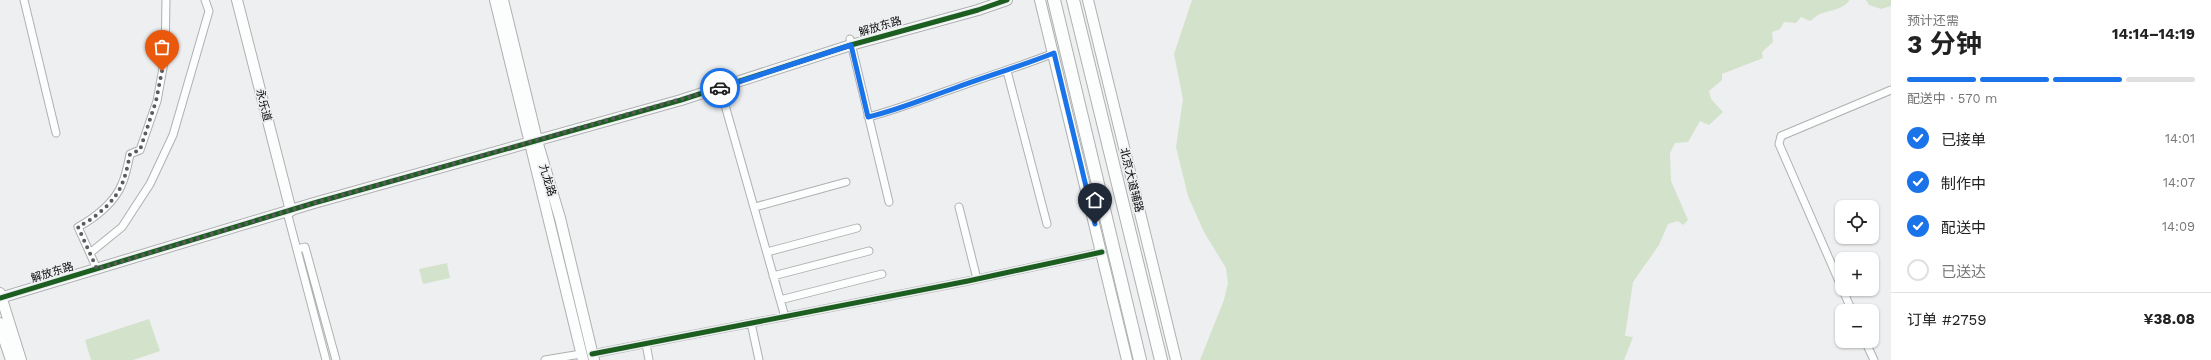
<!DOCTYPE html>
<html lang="zh">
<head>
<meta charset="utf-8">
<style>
  body { margin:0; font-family:"Work Sans","Noto Sans SC",sans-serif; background:#f6f6f6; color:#222; height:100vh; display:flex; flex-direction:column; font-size:15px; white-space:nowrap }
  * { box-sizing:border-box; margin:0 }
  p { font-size:13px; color:#767676 }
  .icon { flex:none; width:22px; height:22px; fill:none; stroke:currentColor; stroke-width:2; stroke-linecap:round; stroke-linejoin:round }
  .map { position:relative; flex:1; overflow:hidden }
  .side { display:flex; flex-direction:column; background:#fff; width:320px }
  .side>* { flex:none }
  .tools { position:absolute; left:1835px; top:200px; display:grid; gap:8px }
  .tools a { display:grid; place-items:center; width:44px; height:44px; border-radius:8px; background:#fff; box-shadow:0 1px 3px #0004; font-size:20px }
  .pin { position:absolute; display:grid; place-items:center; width:34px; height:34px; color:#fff; margin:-41px -17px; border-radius:50% 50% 50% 0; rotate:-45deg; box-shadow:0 0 4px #0007 }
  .pin .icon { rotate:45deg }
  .courier { position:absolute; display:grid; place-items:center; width:40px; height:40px; margin:-20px; border:3px solid #1a73e8; border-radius:50%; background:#fff; color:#222; box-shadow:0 1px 5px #0007 }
  .head em { font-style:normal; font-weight:700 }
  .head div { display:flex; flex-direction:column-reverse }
  .head { display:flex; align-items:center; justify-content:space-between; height:68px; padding:0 16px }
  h1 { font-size:26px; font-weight:700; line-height:30px }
  .bar { display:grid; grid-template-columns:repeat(4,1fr); gap:6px 4px; align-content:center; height:48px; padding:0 16px }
  .bar i { height:5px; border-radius:3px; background:#e0e0e0 }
  .bar .active { background:#1a73e8 }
  .bar p { grid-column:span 4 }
  .line { display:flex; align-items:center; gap:10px; padding:0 16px; border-top:1px solid #e0e0e0 }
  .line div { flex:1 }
  ol { padding:0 16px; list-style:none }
  li { display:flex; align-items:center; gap:12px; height:44px }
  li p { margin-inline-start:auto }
  li .icon { padding:4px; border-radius:50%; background:#1a73e8; color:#fff; stroke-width:4 }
  li:last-child { color:#767676 }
  li i { width:22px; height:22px; border:2px solid #e0e0e0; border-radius:50% }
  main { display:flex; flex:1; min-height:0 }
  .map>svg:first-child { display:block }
  .green { fill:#d3e2ca }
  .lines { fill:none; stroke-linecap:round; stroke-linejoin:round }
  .street-casing { stroke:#afb0b1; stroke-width:9 }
  .secondary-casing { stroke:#afb0b1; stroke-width:12 }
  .primary-casing { stroke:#afb0b1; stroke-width:14 }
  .street { stroke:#fcfdfd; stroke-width:7 }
  .secondary { stroke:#fcfdfd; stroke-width:10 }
  .primary { stroke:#fcfdfd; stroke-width:12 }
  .cycleway-casing { stroke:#edeff1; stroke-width:8 }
  .cycleway { stroke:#1b5e20; stroke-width:5 }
  .done { stroke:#5a5b5c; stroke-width:4; stroke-dasharray:0 7.2 }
  .route { stroke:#1a73e8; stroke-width:5 }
  .labels { text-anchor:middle; stroke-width:3.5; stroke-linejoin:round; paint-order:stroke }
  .street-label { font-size:11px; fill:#0b0c0d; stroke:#edeff1 }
</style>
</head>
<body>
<main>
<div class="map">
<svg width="1891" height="360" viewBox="0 0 1891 360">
  <rect width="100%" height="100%" fill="#eeeff0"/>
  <path class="green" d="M1192,0H1849V1C1842,10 1830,10 1820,14C1817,15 1813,19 1810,21L1801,17L1796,23L1784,22L1780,29L1772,32L1773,42L1762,52L1763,58L1722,74V80L1709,91L1711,99L1723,112L1709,125L1700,121L1688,142L1675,143L1670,153L1671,181L1688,220L1683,225L1678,221L1668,224L1659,245L1633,282L1625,336L1633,337L1624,360H1200L1224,300L1228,283L1226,268L1204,232L1188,196L1176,147L1183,99L1174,54Z
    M1866,0H1891V6L1881,9L1869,5Z
    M447,263L450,278L423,284L419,269Z
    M149,319L160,351L133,360H91L85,340Z"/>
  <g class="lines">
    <g class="street-casing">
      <path id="street" d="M24,0L56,133
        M850,39L889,202
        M1007,71L1047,224
        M719,84L785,317
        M868,117C899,109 928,97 958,87C990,75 1022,66 1054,53
        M755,207L846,182
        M959,207L977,279
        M287,212L326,360
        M297,249L305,247L336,360
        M767,252L857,228
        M90,253L122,227L150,184L173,135L209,11L205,0
        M97,269L78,227C95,218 115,202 122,184C126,175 128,164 130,154L140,150L157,101L165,57L166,0
        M773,276L869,251
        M780,300L882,274
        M1852,311L1779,144L1781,136L1891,90
        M751,323L759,360
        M1865,341L1874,360
        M646,344L649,360
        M592,354L968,281L1102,252
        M545,360L581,354"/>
    </g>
    <g class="secondary-casing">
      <path id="secondary" d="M237,0L291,211
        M495,0L583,360
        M503,0L538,144L560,218L594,360
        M1040,0L1127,360
        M1088,0L1176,360
        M0,293L21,360
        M0,298L314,203L681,100L851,45L978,10L1007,0"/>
    </g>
    <g class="primary-casing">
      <path id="primary" d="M1054,0L1140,360
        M1073,0L1161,360
        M0,324L12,360"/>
    </g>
    <use href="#street" class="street"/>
    <use href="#secondary" class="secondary"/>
    <use href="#primary" class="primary"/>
    <g class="cycleway-casing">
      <path id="cycleway" d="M0,298L314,203L681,100L851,45L978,10L1007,0
        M592,354L968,281L1102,252"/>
    </g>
    <use href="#cycleway" class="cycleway"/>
  </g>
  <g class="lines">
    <path class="done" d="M162,71L156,101L140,150L130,154C128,164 126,175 122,184C115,202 95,218 78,227L97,269L314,203L720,88"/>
    <path class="route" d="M720,88L851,45L868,117C898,110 926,98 955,88C988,76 1021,66 1054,53L1095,224"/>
  </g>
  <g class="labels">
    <g class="street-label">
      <text transform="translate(880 26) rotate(-16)" y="4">解放东路</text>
      <text transform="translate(264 105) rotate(76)" y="4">永乐道</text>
      <text transform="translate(548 180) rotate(73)" y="4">九龙路</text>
      <text transform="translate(1132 180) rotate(76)" y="4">北京大道辅路</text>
      <text transform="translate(52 272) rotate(-17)" y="4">解放东路</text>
    </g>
  </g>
</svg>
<div class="tools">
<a><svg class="icon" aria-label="locate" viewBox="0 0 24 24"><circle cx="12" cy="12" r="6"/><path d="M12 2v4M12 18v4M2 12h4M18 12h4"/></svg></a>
<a>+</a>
<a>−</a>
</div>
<div class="pin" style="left:162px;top:71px;background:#ea580c"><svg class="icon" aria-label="bag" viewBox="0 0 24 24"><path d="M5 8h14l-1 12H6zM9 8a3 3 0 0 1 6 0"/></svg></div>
<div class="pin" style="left:1095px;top:224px;background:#1f2937"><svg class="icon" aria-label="home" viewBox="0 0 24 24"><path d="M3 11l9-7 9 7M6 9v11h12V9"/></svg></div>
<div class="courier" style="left:720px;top:88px"><svg class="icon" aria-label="car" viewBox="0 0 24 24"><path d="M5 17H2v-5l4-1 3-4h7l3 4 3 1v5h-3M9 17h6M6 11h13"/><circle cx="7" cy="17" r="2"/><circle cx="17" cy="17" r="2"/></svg></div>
</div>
<section class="side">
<div class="head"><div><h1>3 分钟</h1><p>预计还需</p></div><em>14:14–14:19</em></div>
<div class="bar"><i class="active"></i><i class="active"></i><i class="active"></i><i></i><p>配送中 · 570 m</p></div>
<ol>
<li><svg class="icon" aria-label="check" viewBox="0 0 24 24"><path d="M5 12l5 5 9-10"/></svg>已接单<p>14:01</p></li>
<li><svg class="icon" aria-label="check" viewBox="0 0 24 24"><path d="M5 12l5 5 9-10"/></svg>制作中<p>14:07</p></li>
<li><svg class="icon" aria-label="check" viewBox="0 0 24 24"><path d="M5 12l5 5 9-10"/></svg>配送中<p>14:09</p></li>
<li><i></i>已送达</li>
</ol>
<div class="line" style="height:52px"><div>订单 #2759</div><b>¥38.08</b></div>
</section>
</main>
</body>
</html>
